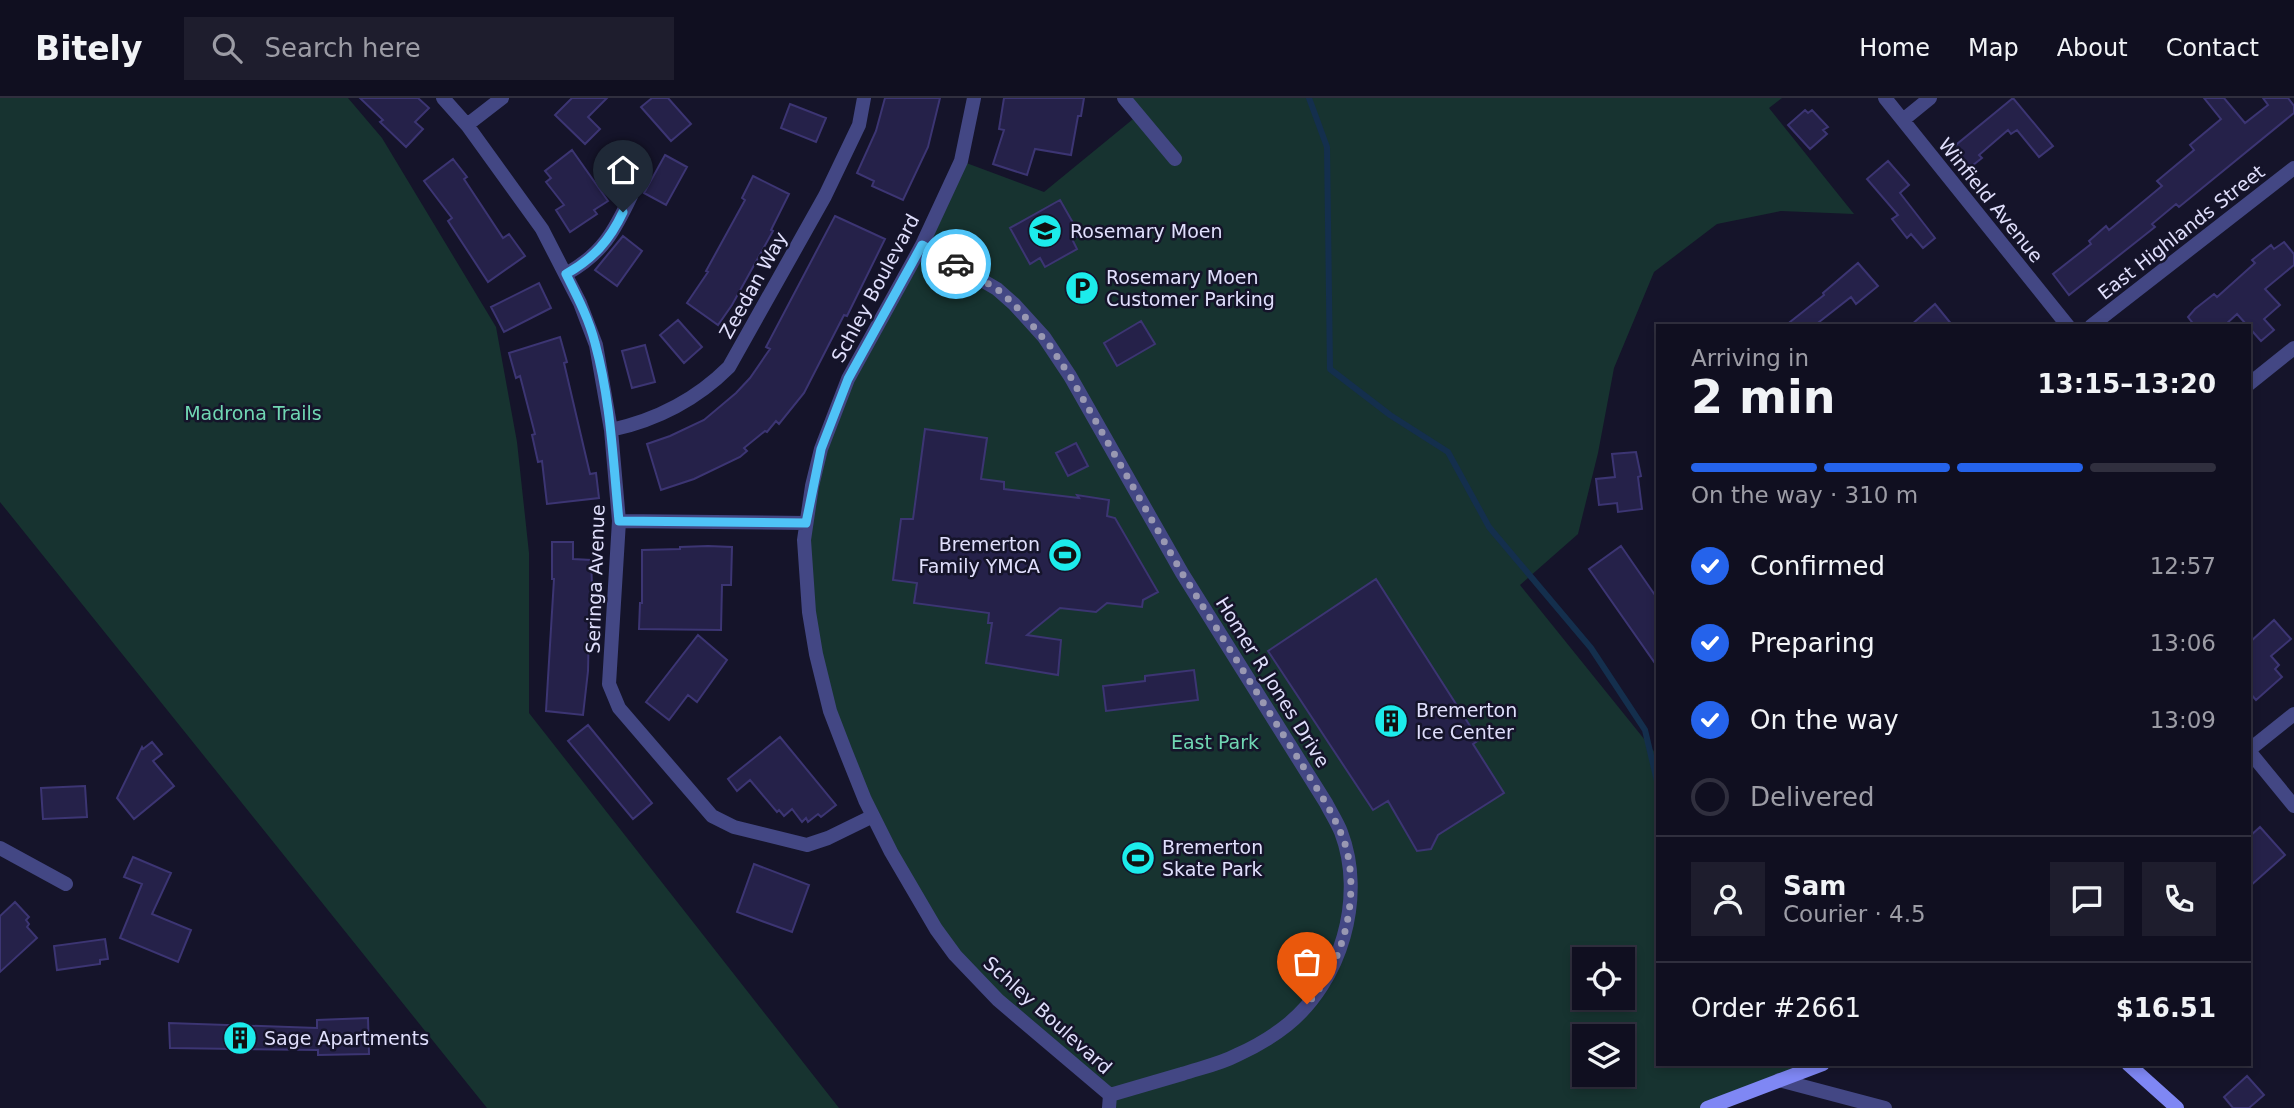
<!DOCTYPE html>
<html lang="en">
<head>
<meta charset="utf-8">
<style>
  body { margin:0; font-family:"DejaVu Sans",sans-serif; background:#1e1d2d; color:#f1f3f6; height:100vh; display:flex; flex-direction:column; font-size:26px; white-space:nowrap }
  * { box-sizing:border-box; margin:0 }
  p { font-size:23px; color:#9c9ca5 }
  .icon { flex:none; width:38px; height:38px; fill:none; stroke:currentColor; stroke-width:2; stroke-linecap:round; stroke-linejoin:round }
  .map { position:relative; flex:1; overflow:hidden }
  .drawer { position:absolute; left:1656px; top:226px; width:595px; height:742px; display:flex; flex-direction:column; background:#100f20; border-radius:0px; box-shadow:0 4px 10px #0003,0 0 0 2px #302f3e }
  .drawer>* { flex:none }
  .buttons { position:absolute; left:1572px; top:849px; display:grid; gap:14px }
  .buttons a { display:grid; place-items:center; width:63px; height:63px; border-radius:0px; background:#100f20; box-shadow:0 4px 10px #0003,0 0 0 2px #302f3e; font-size:35px }
  .pin { position:absolute; display:grid; place-items:center; width:60px; height:60px; color:#fff; margin:-72px -30px; border-radius:50% 50% 50% 0; rotate:-45deg; box-shadow:0 0 7px #0007 }
  .pin .icon { rotate:45deg }
  .courier { position:absolute; display:grid; place-items:center; width:70px; height:70px; margin:-35px; border:5px solid #4fc3f7; border-radius:50%; background:#fff; color:#222; box-shadow:0 2px 9px #0007 }
  .summary em { font-style:normal; font-weight:800 }
  .summary div { display:flex; flex-direction:column-reverse }
  .summary { display:flex; align-items:center; justify-content:space-between; height:119px; padding:0 35px }
  h1 { font-size:46px; font-weight:800; line-height:52px }
  .bar { display:grid; grid-template-columns:repeat(4,1fr); gap:10px 7px; align-content:center; height:84px; padding:0 35px }
  .bar i { height:9px; border-radius:5px; background:#302f3e }
  .bar .current { background:#2563eb }
  .bar p { grid-column:span 4 }
  .line { display:flex; align-items:center; gap:18px; padding:0 35px; border-top:2px solid #302f3e }
  .line div { flex:1 }
  .round { display:grid; place-items:center; flex:none; width:74px; height:74px; border-radius:0px; background:#1e1d2d }
  ol { padding:0 35px; list-style:none }
  li { display:flex; align-items:center; gap:21px; height:77px }
  li p { margin-inline-start:auto }
  li .icon { padding:7px; border-radius:50%; background:#2563eb; color:#fff; stroke-width:4 }
  li:last-child { color:#9c9ca5 }
  li i { width:38px; height:38px; border:4px solid #302f3e; border-radius:50% }
  header { display:flex; align-items:center; gap:42px; box-sizing:border-box; height:98px; padding:0 35px; background:#100f20; border-bottom:2px solid #302f3e }
  header strong { font-size:33px }
  nav { display:flex; gap:38px; margin-inline-start:auto; font-size:24px }
  .search { width:490px; height:63px; background:#1e1d2d; display:flex; align-items:center; gap:18px; box-sizing:border-box; padding:0 24px; border-radius:0px; color:#9c9ca5; font-size:26px }
  .map>svg:first-child { display:block }
  .green { fill:#173330; fill-rule:evenodd }
  .lines { fill:none; stroke-linecap:round; stroke-linejoin:round }
  .stream { stroke:#142f4d; stroke-width:6 }
  .building { fill:#252149; stroke:#3c3573; stroke-width:2 }
  .street { stroke:#434784; stroke-width:14 }
  .secondary { stroke:#7f87f4; stroke-width:14 }
  .done { stroke:#9998b2; stroke-width:7; stroke-dasharray:0 12.6 }
  .route { stroke:#4fc3f7; stroke-width:9 }
  .labels { text-anchor:middle; stroke-width:5; stroke-linejoin:round; paint-order:stroke }
  .street-label { font-size:19px; fill:#e0dffc; stroke:#15142a }
  .poi-label { font-size:19px; fill:#e0dffc; stroke:#15142a; text-anchor:start }
  .park-label { font-size:19px; fill:#70d7b3; stroke:#15142a }
</style>
</head>
<body>
<header>
<strong>Bitely</strong>
<div class="search"><svg class="icon" aria-label="search" viewBox="0 0 24 24"><circle cx="10" cy="10" r="6"/><path d="M15 15l6 6"/></svg>Search here</div>
<nav><a>Home</a><a>Map</a><a>About</a><a>Contact</a></nav>
</header>
<div class="map">
<svg width="2294" height="1010" viewBox="0 0 2294 1010">
  <rect width="100%" height="100%" fill="#15142a"/>
  <path class="green" d="M0,0H348L382,40L496,229L517,344L529,455V615L839,1010H487L0,404Z
    M1125,0H1782L1769,10L1854,116L1781,113L1717,126L1654,174L1614,270L1598,355L1578,436L1520,487L1657,657V966H1823L1707,1010H1109L1110,997L976,881L891,754L830,613L806,475L821,351L961,63L1044,94L1138,17ZM1584,861H1622V900H1584ZM1584,938H1622V976H1584Z"/>
  <g class="lines">
    <path class="stream" d="M1309,0L1327,49L1330,271L1390,317L1448,354L1489,429L1591,550L1645,632L1657,683"/>
  </g>
  <path class="building" d="M360,0H418L429,10L415,24L423,31L406,49L380,24L383,22Z
    M572,0H607L588,19L600,31L585,46L555,17Z
    M652,0H668L691,26L671,43L641,9Z
    M885,0H940L928,49L903,102L872,88L874,83L857,75L876,33Z
    M1004,0H1084L1081,18H1078L1071,57L1035,51L1027,77L993,66L1004,32L999,31Z
    M2013,0L2053,48L2039,59L2017,32L2011,36L2008,32L1979,57L1982,60L1968,71L1951,51Z
    M2204,0H2224L2245,25L2268,7L2263,0H2288L2294,8V15L2179,109L2176,106L2152,126L2155,129L2069,197L2053,176L2091,146L2089,143L2106,128L2109,132L2162,88L2157,83L2194,52L2190,47L2221,21Z
    M790,6L826,20L816,44L781,30Z
    M1805,12L1808,15L1812,12L1828,29L1823,32L1827,36L1810,51L1788,27Z
    M572,52L608,103L594,112L597,116L570,134L556,112L564,107L546,84L551,80L545,73Z
    M665,57L687,69L666,107L644,95Z
    M453,61L467,79L464,81L503,140L509,136L525,158L488,184L448,123L452,120L424,83Z
    M1888,63L1909,87L1900,95L1935,140L1923,150L1911,136L1907,140L1892,121L1898,117L1867,81Z
    M753,78L789,96L771,132L773,133L732,207L718,227L687,205L708,174L706,173L745,102L742,100Z
    M1060,102L1080,137L1072,141L1077,151L1045,169L1040,160L1030,166L1010,130Z
    M835,118L885,141L847,218L844,217L804,295L779,326L776,323L767,334L765,333L744,350L747,353L740,359L694,381L661,392L647,346L670,338L704,322L736,295L750,280L770,251L766,249Z
    M623,138L642,153L617,188L595,172Z
    M2284,144L2294,156V167L2265,191L2280,207L2264,221L2274,232L2261,243L2237,216L2224,228H2195L2188,219L2195,211L2214,196L2217,199L2255,165L2252,162L2271,147L2274,151Z
    M1858,165L1878,188L1856,206L1851,199L1814,228H1785L1824,197L1823,195Z
    M539,185L551,210L504,234L491,209Z
    M1935,206L1953,228H1910Z
    M678,222L702,249L684,265L660,237Z
    M1141,223L1155,246L1117,268L1104,245Z
    M560,239L567,264L564,265L590,376L596,375L599,400L547,406L542,363L538,364L532,337L535,336L520,278L516,280L509,255Z
    M645,247L655,284L632,290L622,253Z
    M925,331L987,340L981,381L1004,384V391L1079,400L1077,397L1109,402L1107,418L1115,420L1158,494L1143,502L1142,509L1107,505L1096,514L1060,510L1027,537L1061,542L1058,577L986,565L992,525H988L989,515L914,505L917,485L893,482L901,421H913Z
    M1076,345L1088,368L1068,378L1056,355Z
    M1636,354L1641,378L1638,379L1642,411L1618,414L1617,405L1599,407L1596,381L1615,379L1612,356Z
    M552,444H573V461L591,462L593,513L592,530H589L588,573L583,617L546,613L554,481H552Z
    M708,448L732,449L731,487H722L721,532L639,531L640,505H642V452L680,451V449Z
    M1621,448L1657,500V568L1589,471Z
    M1376,481L1479,642L1473,646L1504,695L1438,737L1431,751L1417,753L1388,703L1373,712L1268,553Z
    M2274,522L2291,541L2271,558L2279,567L2275,571L2282,579L2256,602L2249,594V545Z
    M698,537L727,562L697,604L688,597L669,622L646,604Z
    M1194,572L1198,602L1106,613L1103,588L1145,583V578Z
    M588,627L652,705L633,721L568,643Z
    M780,639L836,707L821,719L818,716L808,724L806,720L802,724L792,711L784,718L779,712L777,714L750,682L737,693L728,681Z
    M152,644L162,656L153,663L174,688L134,721L117,700L142,649L143,651Z
    M85,688L87,719L43,721L41,690Z
    M2260,729L2285,757L2249,789V739Z
    M133,759L171,775L152,816L191,832L178,864L120,840L142,786L124,779Z
    M754,766L809,787L792,834L737,814Z
    M15,804L29,819L26,822L29,826L27,829L37,840L0,874V818Z
    M105,841L108,861L100,862V866L57,872L54,848Z
    M368,920L369,956L318,957V952L170,950L169,925L317,930V922Z
    M2247,978L2264,997L2249,1010H2233L2224,999Z"/>
  <g class="lines">
    <path class="street" d="M443,0L467,27L542,131L580,205L596,247L611,332L619,423L609,586L619,610L712,718L734,729L807,747L828,740L873,718
      M974,0L961,63L922,147L848,281L821,351L812,388L804,442L809,514L816,556L830,613L845,652L865,702L891,754L936,831L955,857L998,902L1110,997L1109,1010
      M1124,0L1175,61
      M1885,0L2068,228
      M1903,22L1930,0
      M467,27L502,0
      M922,147L997,191L1014,206L1044,239L1070,278L1182,475L1326,705C1331,715 1337,724 1341,734C1366,799 1341,884 1287,927C1272,939 1255,949 1237,957C1220,966 1200,970 1182,976C1158,983 1134,990 1110,997
      M566,176C602,156 614,134 631,98
      M2091,228L2294,70
      M2249,286L2294,250
      M611,332C657,322 696,302 729,269L825,98L859,27L864,0
      M619,423L806,425
      M2249,652L2294,616
      M2249,653L2294,708
      M0,750L66,786
      M1779,982L1885,1010"/>
    <path class="secondary" d="M2128,966L2177,1010
      M1707,1010L1823,966"/>
  </g>
  <g class="lines">
    <path class="done" d="M956,166L997,191L1014,206L1050,248L1070,278L1182,475L1326,705C1334,720 1341,733 1346,749C1360,801 1343,867 1307,906"/>
    <path class="route" d="M623,114C610,142 593,161 566,176C577,198 589,221 595,245C611,303 613,364 619,423L806,425L821,351L848,281L922,147L956,166"/>
  </g>
  <defs>
    <g id="school-disc" transform="scale(1.75)"><circle r="9.5" fill="#1cebeb" stroke="#15142a"/><path d="M0-5L7-2L0 1L-7-2ZM-4 1L0 2.5L4 1V4Q0 6-4 4Z" fill="#111"/></g>
    <g id="parking-disc" transform="scale(1.75)"><circle r="9.5" fill="#1cebeb" stroke="#15142a"/><path d="M-3.5-5.5H1a3.5 3.5 0 0 1 0 7H-1V5.5H-3.5ZM-1-3.4V-.6H.8a1.4 1.4 0 0 0 0-2.8Z" fill="#111"/></g>
    <g id="stadium-disc" transform="scale(1.75)"><circle r="9.5" fill="#1cebeb" stroke="#15142a"/><path d="M0-5a6.5 5 0 1 0 0 10a6.5 5 0 1 0 0-10ZM-3.5-1.8h7v3.6h-7Z" fill="#111"/></g>
    <g id="building-disc" transform="scale(1.75)"><circle r="9.5" fill="#1cebeb" stroke="#15142a"/><path d="M-4-6H4V6H1V3H-1V6H-4ZM-2.5-4.3h1.7v1.8h-1.7ZM.8-4.3h1.7v1.8H.8ZM-2.5-1h1.7V.8h-1.7ZM.8-1h1.7V.8H.8Z" fill="#111"/></g>
  </defs>
  <g fill-rule="evenodd">
    <use href="#school-disc" x="1045" y="133"/>
    <use href="#parking-disc" x="1082" y="190"/>
    <use href="#stadium-disc" x="1065" y="457"/>
    <use href="#building-disc" x="1391" y="623"/>
    <use href="#stadium-disc" x="1138" y="760"/>
    <use href="#building-disc" x="240" y="940"/>
  </g>
  <g class="labels">
    <g class="street-label">
      <text transform="translate(1991 102) rotate(51)" y="7">Winfield Avenue</text>
      <text transform="translate(2181 134) rotate(-38)" y="7">East Highlands Street</text>
      <text transform="translate(753 187) rotate(-61)" y="7">Zeedan Way</text>
      <text transform="translate(875 190) rotate(-62)" y="7">Schley Boulevard</text>
      <text transform="translate(595 481) rotate(-88)" y="7">Seringa Avenue</text>
      <text transform="translate(1273 584) rotate(58)" y="7">Homer R Jones Drive</text>
      <text transform="translate(1048 917) rotate(42)" y="7">Schley Boulevard</text>
    </g>
    <g class="poi-label">
      <text x="1070" y="140">Rosemary Moen</text>
      <text x="1106" y="186">Rosemary Moen<tspan x="1106" dy="22">Customer Parking</tspan></text>
      <text x="1040" y="453" text-anchor="end">Bremerton<tspan x="1040" dy="22">Family YMCA</tspan></text>
      <text x="1416" y="619">Bremerton<tspan x="1416" dy="22">Ice Center</tspan></text>
      <text x="1162" y="756">Bremerton<tspan x="1162" dy="22">Skate Park</tspan></text>
      <text x="264" y="947">Sage Apartments</text>
    </g>
    <g class="park-label">
      <text x="253" y="322">Madrona Trails</text>
      <text x="1215" y="651">East Park</text>
    </g>
  </g>
</svg>
<div class="buttons">
<a><svg class="icon" aria-label="locate" viewBox="0 0 24 24"><circle cx="12" cy="12" r="6"/><path d="M12 2v4M12 18v4M2 12h4M18 12h4"/></svg></a>
<a><svg class="icon" aria-label="layers" viewBox="0 0 24 24"><path d="M12 4l9 5-9 5-9-5zM3 14l9 5 9-5"/></svg></a>
</div>
<div class="pin" style="left:1307px;top:906px;background:#ea580c"><svg class="icon" aria-label="bag" viewBox="0 0 24 24"><path d="M5 8h14l-1 12H6zM9 8a3 3 0 0 1 6 0"/></svg></div>
<div class="pin" style="left:623px;top:114px;background:#1f2937"><svg class="icon" aria-label="home" viewBox="0 0 24 24"><path d="M3 11l9-7 9 7M6 9v11h12V9"/></svg></div>
<div class="courier" style="left:956px;top:166px"><svg class="icon" aria-label="car" viewBox="0 0 24 24"><path d="M5 17H2v-5l4-1 3-4h7l3 4 3 1v5h-3M9 17h6M6 11h13"/><circle cx="7" cy="17" r="2"/><circle cx="17" cy="17" r="2"/></svg></div>
<section class="drawer">
<div class="summary"><div><h1>2 min</h1><p>Arriving in</p></div><em>13:15–13:20</em></div>
<div class="bar"><i class="current"></i><i class="current"></i><i class="current"></i><i></i><p>On the way · 310 m</p></div>
<ol>
<li><svg class="icon" aria-label="check" viewBox="0 0 24 24"><path d="M5 12l5 5 9-10"/></svg>Confirmed<p>12:57</p></li>
<li><svg class="icon" aria-label="check" viewBox="0 0 24 24"><path d="M5 12l5 5 9-10"/></svg>Preparing<p>13:06</p></li>
<li><svg class="icon" aria-label="check" viewBox="0 0 24 24"><path d="M5 12l5 5 9-10"/></svg>On the way<p>13:09</p></li>
<li><i></i>Delivered</li>
</ol>
<div class="line" style="height:126px"><a class="round"><svg class="icon" aria-label="person" viewBox="0 0 24 24"><circle cx="12" cy="8" r="4"/><path d="M4 21q1-7 8-7t8 7"/></svg></a><div><b>Sam</b><p>Courier · 4.5</p></div><a class="round"><svg class="icon" aria-label="chat" viewBox="0 0 24 24"><path d="M4 5h16v11H9l-5 4z"/></svg></a><a class="round"><svg class="icon" aria-label="phone" viewBox="0 0 24 24"><path d="M5 4h4l2 5-3 2q2 4 5 5l2-3 5 2v4C11 20 4 13 5 4z"/></svg></a></div>
<div class="line" style="height:91px"><div>Order #2661</div><b>$16.51</b></div>
</section>
</div>
</body>
</html>
